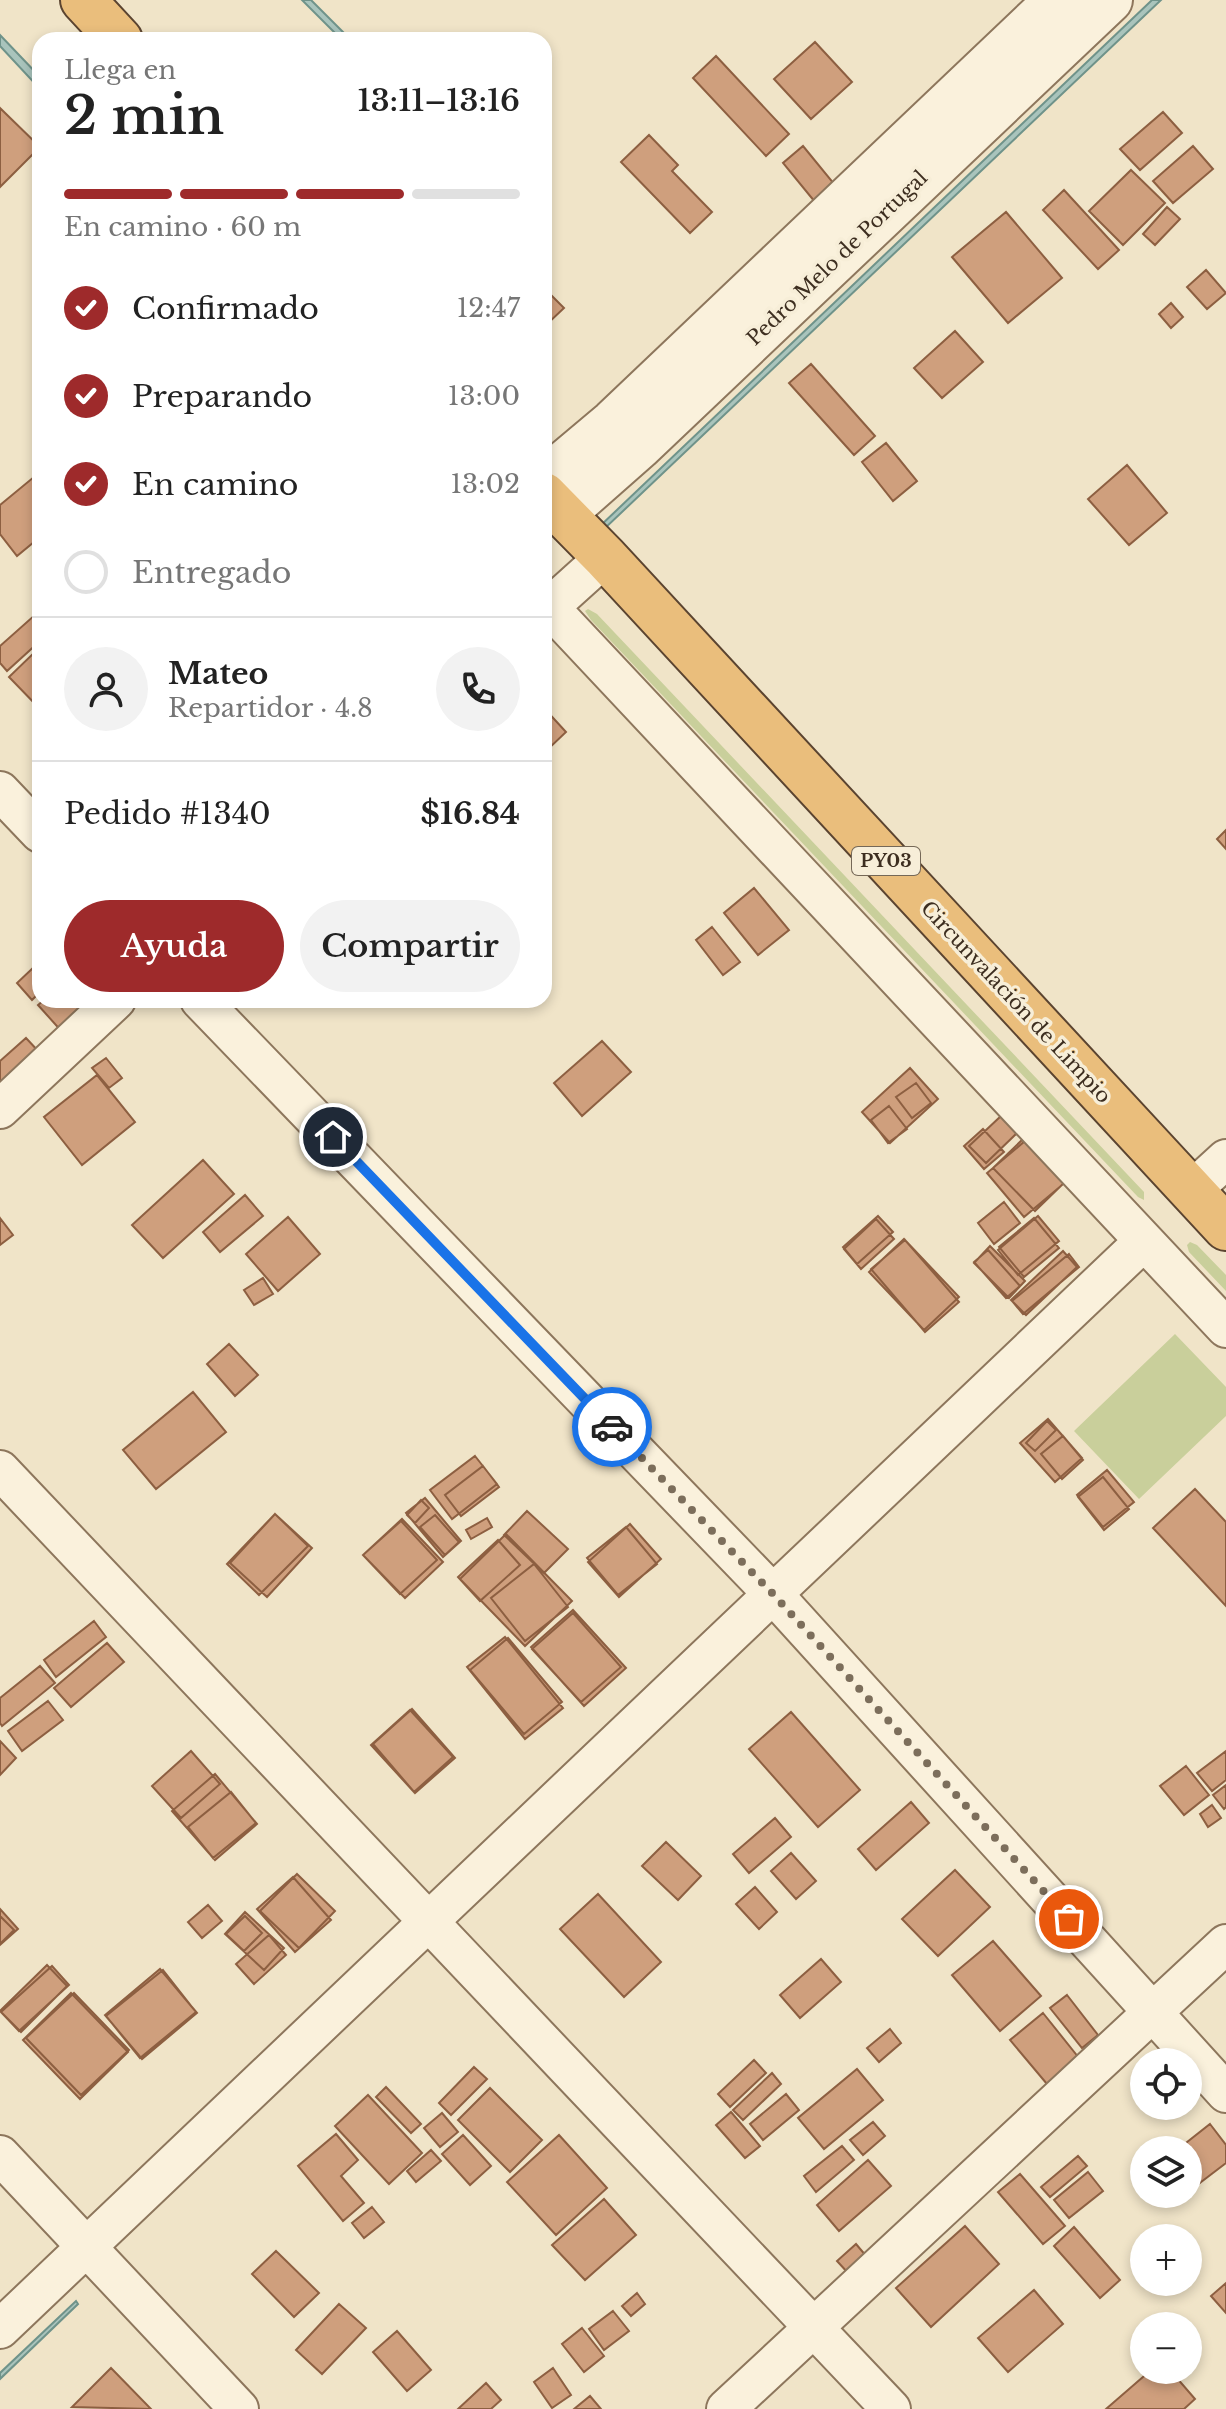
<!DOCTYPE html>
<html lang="es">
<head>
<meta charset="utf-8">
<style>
  body { margin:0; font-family:"Libre Baskerville",serif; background:#f2f2f2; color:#222; height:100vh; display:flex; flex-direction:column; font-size:30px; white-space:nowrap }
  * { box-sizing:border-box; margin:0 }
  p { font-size:26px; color:#767676 }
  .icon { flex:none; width:44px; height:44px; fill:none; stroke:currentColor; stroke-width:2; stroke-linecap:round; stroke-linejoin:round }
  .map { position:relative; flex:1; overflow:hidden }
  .sheet { position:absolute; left:32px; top:32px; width:520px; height:976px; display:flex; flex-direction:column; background:#fff; border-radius:24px; box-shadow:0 4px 12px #0003 }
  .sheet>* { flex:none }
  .tools { position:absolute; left:1130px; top:2048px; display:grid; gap:16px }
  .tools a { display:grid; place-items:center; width:72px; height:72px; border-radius:50%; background:#fff; box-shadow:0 4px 12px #0003; font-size:40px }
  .pin { position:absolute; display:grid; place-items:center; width:68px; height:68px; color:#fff; margin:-34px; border:4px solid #fff; border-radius:50%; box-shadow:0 2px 8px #0007 }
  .courier { position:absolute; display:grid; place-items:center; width:80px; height:80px; margin:-40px; border:6px solid #1a73e8; border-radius:50%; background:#fff; color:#222; box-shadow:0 2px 10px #0007 }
  .head em { font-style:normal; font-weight:600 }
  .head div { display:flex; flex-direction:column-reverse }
  .head { display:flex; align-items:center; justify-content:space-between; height:136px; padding:0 32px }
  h1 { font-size:52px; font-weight:600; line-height:60px }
  .bar { display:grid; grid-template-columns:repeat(4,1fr); gap:12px 8px; align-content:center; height:96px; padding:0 32px }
  .bar i { height:10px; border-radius:6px; background:#e0e0e0 }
  .bar .active { background:#9e2a2b }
  .bar p { grid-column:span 4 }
  .line { display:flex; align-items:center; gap:20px; padding:0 32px; border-top:2px solid #e0e0e0 }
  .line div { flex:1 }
  .round { display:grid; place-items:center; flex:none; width:84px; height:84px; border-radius:42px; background:#f2f2f2 }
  ol { padding:0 32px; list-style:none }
  li { display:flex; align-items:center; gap:24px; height:88px }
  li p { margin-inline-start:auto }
  li .icon { padding:8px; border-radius:50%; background:#9e2a2b; color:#fff; stroke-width:4 }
  li:last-child { color:#767676 }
  li i { width:44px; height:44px; border:4px solid #e0e0e0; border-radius:50% }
  .cta { display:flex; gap:16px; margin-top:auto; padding:16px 32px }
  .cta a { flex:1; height:92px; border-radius:48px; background:#9e2a2b; color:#fff; font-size:32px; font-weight:600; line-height:92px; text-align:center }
  .cta a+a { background:#f2f2f2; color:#222 }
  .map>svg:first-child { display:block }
  .green { fill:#c9cf9b }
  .water { fill:#a9c4bc; stroke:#6f938a; stroke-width:2 }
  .building { fill:#cf9f7d; stroke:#8d5f41; stroke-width:2 }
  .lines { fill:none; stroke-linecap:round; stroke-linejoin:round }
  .minor-casing { stroke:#8d765c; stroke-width:42 }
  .tertiary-casing { stroke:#8d765c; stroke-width:48 }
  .trunk-casing { stroke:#5b4430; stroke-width:48 }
  .minor { stroke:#faf1dc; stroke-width:38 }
  .tertiary { stroke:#faf1dc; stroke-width:44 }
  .trunk { stroke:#eabe7c; stroke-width:44 }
  .done { stroke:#7c6e5b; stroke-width:8; stroke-dasharray:0 14.4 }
  .route { stroke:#1a73e8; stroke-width:10 }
  .labels { text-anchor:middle; stroke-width:7; stroke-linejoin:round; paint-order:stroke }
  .shield { fill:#f7eed8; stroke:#756857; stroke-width:2 }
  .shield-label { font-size:18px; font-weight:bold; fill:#3d2e20 }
  .street-label { font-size:20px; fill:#3d2e20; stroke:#f7eed8 }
</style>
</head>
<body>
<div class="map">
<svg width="1226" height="2409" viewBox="0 0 1226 2409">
  <rect width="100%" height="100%" fill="#f0e4c8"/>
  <path class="green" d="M588,609L597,614L1144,1192V1200L1138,1197L591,620L585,611Z
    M1190,1242L1197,1245L1226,1275V1291L1189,1252L1187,1245Z
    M1175,1334L1226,1387V1416L1139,1499L1074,1431Z"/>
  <path class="water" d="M302,0H311L351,40H342Z
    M1152,0H1161L602,531L598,528Z
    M0,35L40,77V89L0,46Z
    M76,2301L78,2304L0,2379V2373Z"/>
  <path class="building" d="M815,42L852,82L811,119L774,79Z
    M716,56L789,134L766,156L693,78Z
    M0,108L40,147L0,187Z
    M1163,112L1182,133L1140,170L1120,149Z
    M649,135L678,165L672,171L712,212L690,233L621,162Z
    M803,146L835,185L815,202L783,163Z
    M1193,146L1213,169L1173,203L1153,181Z
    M1131,170L1165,203L1123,245L1089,211Z
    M1064,190L1119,250L1098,269L1043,210Z
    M1167,207L1180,219L1155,245L1143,234Z
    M1006,212L1062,278L1008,323L952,257Z
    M1206,270L1226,293L1207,309L1187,287Z
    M544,288L564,308L544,327Z
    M1171,303L1183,317L1171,328L1159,314Z
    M955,331L983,362L942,398L914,368Z
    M811,364L875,436L854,455L789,383Z
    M886,443L917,481L893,501L862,462Z
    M1127,465L1167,513L1129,545L1088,499Z
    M40,472V537L17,556L0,534V505Z
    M36,614L40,618V641L7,671L0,663V646Z
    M40,647V709L9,677Z
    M544,708L566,732L544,753Z
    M1226,830V849L1217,839Z
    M754,888L789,930L758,955L724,913Z
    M712,927L740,962L723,975L696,940Z
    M34,967L40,974V992L32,1000L17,983Z
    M44,1000H78L89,1013L64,1034L38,1005Z
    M26,1038L40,1053L0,1090V1061Z
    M602,1041L631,1072L582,1116L554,1083Z
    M106,1058L122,1078L109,1088L92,1068Z
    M910,1068L938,1099L890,1143L862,1112Z
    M97,1075L135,1122L82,1165L44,1117Z
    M916,1083L931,1103L912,1118L896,1097Z
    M889,1106L907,1129L888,1143L871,1120Z
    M1001,1116L1017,1133L986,1163L969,1146Z
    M983,1129L1004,1152L984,1169L964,1146Z
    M1031,1136L1068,1180L1024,1217L987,1173Z
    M1024,1138L1066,1181L1035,1211L993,1168Z
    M203,1160L234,1194L163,1258L132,1225Z
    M245,1195L263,1216L220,1252L203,1232Z
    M1004,1202L1020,1223L994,1244L978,1223Z
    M878,1216L893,1232L857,1264L843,1247Z
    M1038,1216L1059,1241L1018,1275L998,1250Z
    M288,1217L320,1254L278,1291L246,1254Z
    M0,1218L13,1235L0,1245Z
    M1034,1218L1059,1248L1024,1277L999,1247Z
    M876,1219L894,1239L861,1269L844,1249Z
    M904,1239L959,1297L924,1330L869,1272Z
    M905,1240L959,1302L925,1332L871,1269Z
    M990,1246L1025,1281L1009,1298L974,1263Z
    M988,1250L1020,1286L1006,1298L974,1262Z
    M1063,1251L1077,1267L1026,1315L1011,1300Z
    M1069,1254L1079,1267L1023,1314L1012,1301Z
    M263,1278L273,1294L254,1305L244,1290Z
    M229,1344L258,1375L235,1396L207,1364Z
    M193,1392L226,1432L156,1489L123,1450Z
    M1048,1419L1082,1458L1055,1482L1020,1443Z
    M1047,1421L1056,1430L1035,1451L1026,1443Z
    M1063,1436L1083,1460L1062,1479L1041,1454Z
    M475,1456L497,1484L452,1519L430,1490Z
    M483,1466L499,1487L461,1516L445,1495Z
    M1107,1470L1134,1502L1103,1527L1077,1495Z
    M1103,1477L1129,1509L1104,1530L1078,1497Z
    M1195,1489L1226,1522V1606L1153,1528Z
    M425,1498L461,1541L443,1557L406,1513Z
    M421,1500L429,1508L415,1523L407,1515Z
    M527,1511L568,1549L544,1573L504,1535Z
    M275,1514L308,1546L259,1595L227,1564Z
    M275,1514L312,1548L267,1597L230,1563Z
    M435,1515L459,1542L445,1555L420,1527Z
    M487,1518L492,1527L471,1539L466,1530Z
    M402,1519L443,1562L405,1598L363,1555Z
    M401,1521L437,1560L400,1594L363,1555Z
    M630,1524L661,1559L619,1597L588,1562Z
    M626,1527L657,1564L618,1595L587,1558Z
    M506,1534L572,1601L525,1646L460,1579Z
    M498,1540L520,1565L480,1601L458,1577Z
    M534,1564L568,1607L525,1641L491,1598Z
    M573,1610L626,1668L584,1706L531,1647Z
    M573,1613L621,1667L581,1702L532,1649Z
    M94,1621L106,1637L56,1677L44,1660Z
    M505,1637L563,1708L525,1739L467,1667Z
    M508,1638L562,1702L524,1734L470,1670Z
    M107,1643L124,1662L71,1707L54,1688Z
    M40,1666L55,1683L2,1726L0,1723V1698Z
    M48,1701L63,1720L22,1751L8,1731Z
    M412,1709L455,1758L415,1793L373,1744Z
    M410,1710L453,1757L414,1792L371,1745Z
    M791,1712L860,1790L818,1827L749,1749Z
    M0,1741L16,1758L0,1775Z
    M191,1751L220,1784L181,1818L152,1786Z
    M1226,1751V1780L1212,1791L1197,1773Z
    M1186,1766L1209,1795L1184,1815L1160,1786Z
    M215,1774L257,1824L215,1860L172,1811Z
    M1226,1785V1807L1224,1809L1213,1795Z
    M231,1792L256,1823L213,1858L188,1827Z
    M911,1802L929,1823L876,1870L858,1849Z
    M1212,1805L1221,1818L1208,1827L1200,1814Z
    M775,1818L791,1837L749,1873L733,1854Z
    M666,1842L701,1876L678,1900L642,1866Z
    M791,1853L816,1881L796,1899L771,1871Z
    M955,1870L990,1907L938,1956L902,1919Z
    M297,1874L335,1911L299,1948L260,1911Z
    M293,1877L331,1920L295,1952L257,1909Z
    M755,1887L777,1912L759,1929L736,1904Z
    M598,1894L661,1962L624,1997L560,1929Z
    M208,1905L222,1921L202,1938L188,1922Z
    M0,1909L18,1929L0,1945Z
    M245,1912L284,1948L264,1970L225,1934Z
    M0,1916L14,1930L0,1944Z
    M245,1916L262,1933L244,1951L226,1934Z
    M269,1935L286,1955L254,1984L236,1964Z
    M993,1941L1041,1996L1000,2031L952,1975Z
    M821,1959L841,1982L800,2018L780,1995Z
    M47,1965L67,1986L21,2032L0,2011Z
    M52,1966L69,1985L19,2031L1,2012Z
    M160,1969L197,2013L142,2059L105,2015Z
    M163,1970L196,2012L140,2058L106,2016Z
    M71,1993L128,2052L80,2099L23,2040Z
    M74,1993L129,2050L81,2095L26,2038Z
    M1067,1995L1098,2035L1082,2048L1050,2008Z
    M1043,2013L1079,2058L1047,2084L1010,2040Z
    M890,2029L901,2043L879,2062L867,2048Z
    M754,2060L766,2073L730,2107L718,2094Z
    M474,2067L487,2079L451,2115L439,2103Z
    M857,2069L883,2100L824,2149L798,2118Z
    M772,2073L781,2084L743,2120L733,2110Z
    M386,2087L421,2124L411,2133L376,2097Z
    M490,2088L542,2140L510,2172L458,2120Z
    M786,2094L799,2110L763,2140L750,2124Z
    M368,2095L422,2153L389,2184L335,2126Z
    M731,2112L760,2146L745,2158L716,2125Z
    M442,2113L458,2132L440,2147L424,2128Z
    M873,2122L885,2136L863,2155L850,2140Z
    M1210,2124L1226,2145V2163L1188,2192V2150H1177Z
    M336,2134L358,2160L341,2176L364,2203L343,2221L298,2166Z
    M463,2135L491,2166L470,2185L442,2154Z
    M559,2135L607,2188L556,2235L507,2182Z
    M842,2146L854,2160L816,2192L804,2176Z
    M431,2150L441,2161L416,2182L407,2171Z
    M1078,2156L1087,2166L1050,2197L1041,2187Z
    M868,2160L891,2186L839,2231L817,2205Z
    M1088,2172L1103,2191L1069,2218L1054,2200Z
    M1020,2174L1065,2226L1043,2244L998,2192Z
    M604,2199L636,2235L585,2280L552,2245Z
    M372,2207L384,2222L364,2238L352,2223Z
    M965,2226L999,2264L931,2327L896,2288Z
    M1074,2227L1120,2280L1100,2298L1054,2246Z
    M856,2244L867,2257L849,2274L837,2261Z
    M276,2251L319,2293L294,2317L252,2274Z
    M1226,2283V2313L1211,2296Z
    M1034,2290L1063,2324L1008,2372L978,2338Z
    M637,2293L645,2304L631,2316L622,2306Z
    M339,2304L366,2328L322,2374L296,2350Z
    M613,2311L629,2331L604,2350L589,2329Z
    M582,2328L604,2356L584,2372L562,2344Z
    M397,2331L431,2370L407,2391L373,2352Z
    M111,2368L151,2409L72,2407Z
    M553,2368L571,2395L552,2408L534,2382Z
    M1151,2370H1170L1195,2399L1184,2409H1106Z
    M486,2383L501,2400L491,2409H458Z
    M590,2396L601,2409H574Z"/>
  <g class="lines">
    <g class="minor-casing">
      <path id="minor" d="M549,607L1226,1328
        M544,612L605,557
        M0,791L40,833
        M200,1000L773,1594L1226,2093
        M0,1109L116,1000
        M1191,1191L1226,1159
        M0,1470L891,2409
        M0,2155L239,2409
        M0,2329L1143,1242
        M726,2409L1226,1944"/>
    </g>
    <g class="tertiary-casing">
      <path id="tertiary" d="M544,480L613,422L1057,0
        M563,514L639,447L1110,0"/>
    </g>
    <g class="trunk-casing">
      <path id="trunk" d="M83,0L120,40
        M544,495L605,557L1226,1228"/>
    </g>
    <use href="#minor" class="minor"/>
    <use href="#tertiary" class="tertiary"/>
    <use href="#trunk" class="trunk"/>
  </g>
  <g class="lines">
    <path class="done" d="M612,1427L773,1594L1069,1919"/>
    <path class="route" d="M333,1137L612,1427"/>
  </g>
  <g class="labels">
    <rect class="shield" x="852" y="847" width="68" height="28" rx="6"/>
    <g class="shield-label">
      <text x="886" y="867">PY03</text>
    </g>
    <g class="street-label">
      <text transform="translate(837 258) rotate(-44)" y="7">Pedro Melo de Portugal</text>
      <text transform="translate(1016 1002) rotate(47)" y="7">Circunvalación de Limpio</text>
    </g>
  </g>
</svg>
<div class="tools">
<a><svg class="icon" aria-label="locate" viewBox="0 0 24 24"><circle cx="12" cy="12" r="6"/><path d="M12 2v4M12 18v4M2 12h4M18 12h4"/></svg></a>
<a><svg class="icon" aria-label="layers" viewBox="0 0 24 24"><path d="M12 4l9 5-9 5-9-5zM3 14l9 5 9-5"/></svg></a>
<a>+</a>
<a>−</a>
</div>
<div class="pin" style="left:1069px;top:1919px;background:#ea580c"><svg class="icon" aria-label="bag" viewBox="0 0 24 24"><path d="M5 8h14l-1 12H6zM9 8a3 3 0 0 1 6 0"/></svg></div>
<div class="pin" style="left:333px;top:1137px;background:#1f2937"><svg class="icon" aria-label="home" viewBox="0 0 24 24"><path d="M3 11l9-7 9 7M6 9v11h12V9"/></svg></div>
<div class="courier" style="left:612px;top:1427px"><svg class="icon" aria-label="car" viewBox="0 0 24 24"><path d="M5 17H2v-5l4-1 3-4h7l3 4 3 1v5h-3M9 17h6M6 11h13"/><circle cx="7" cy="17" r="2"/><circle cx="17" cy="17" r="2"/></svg></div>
<section class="sheet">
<div class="head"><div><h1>2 min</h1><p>Llega en</p></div><em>13:11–13:16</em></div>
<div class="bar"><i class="active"></i><i class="active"></i><i class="active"></i><i></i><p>En camino · 60 m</p></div>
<ol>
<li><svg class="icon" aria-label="check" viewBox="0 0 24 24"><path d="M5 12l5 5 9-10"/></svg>Confirmado<p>12:47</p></li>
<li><svg class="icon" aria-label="check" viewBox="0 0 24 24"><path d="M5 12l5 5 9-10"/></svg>Preparando<p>13:00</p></li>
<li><svg class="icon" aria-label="check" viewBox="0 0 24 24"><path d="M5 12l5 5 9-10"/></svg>En camino<p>13:02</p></li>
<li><i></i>Entregado</li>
</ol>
<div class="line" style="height:144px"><a class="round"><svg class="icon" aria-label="person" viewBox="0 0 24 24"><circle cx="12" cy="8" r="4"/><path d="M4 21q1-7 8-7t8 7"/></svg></a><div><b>Mateo</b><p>Repartidor · 4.8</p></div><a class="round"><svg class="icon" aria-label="phone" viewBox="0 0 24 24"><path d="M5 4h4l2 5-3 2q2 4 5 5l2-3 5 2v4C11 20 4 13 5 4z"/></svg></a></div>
<div class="line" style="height:104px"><div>Pedido #1340</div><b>$16.84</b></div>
<div class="cta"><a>Ayuda</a><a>Compartir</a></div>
</section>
</div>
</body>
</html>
